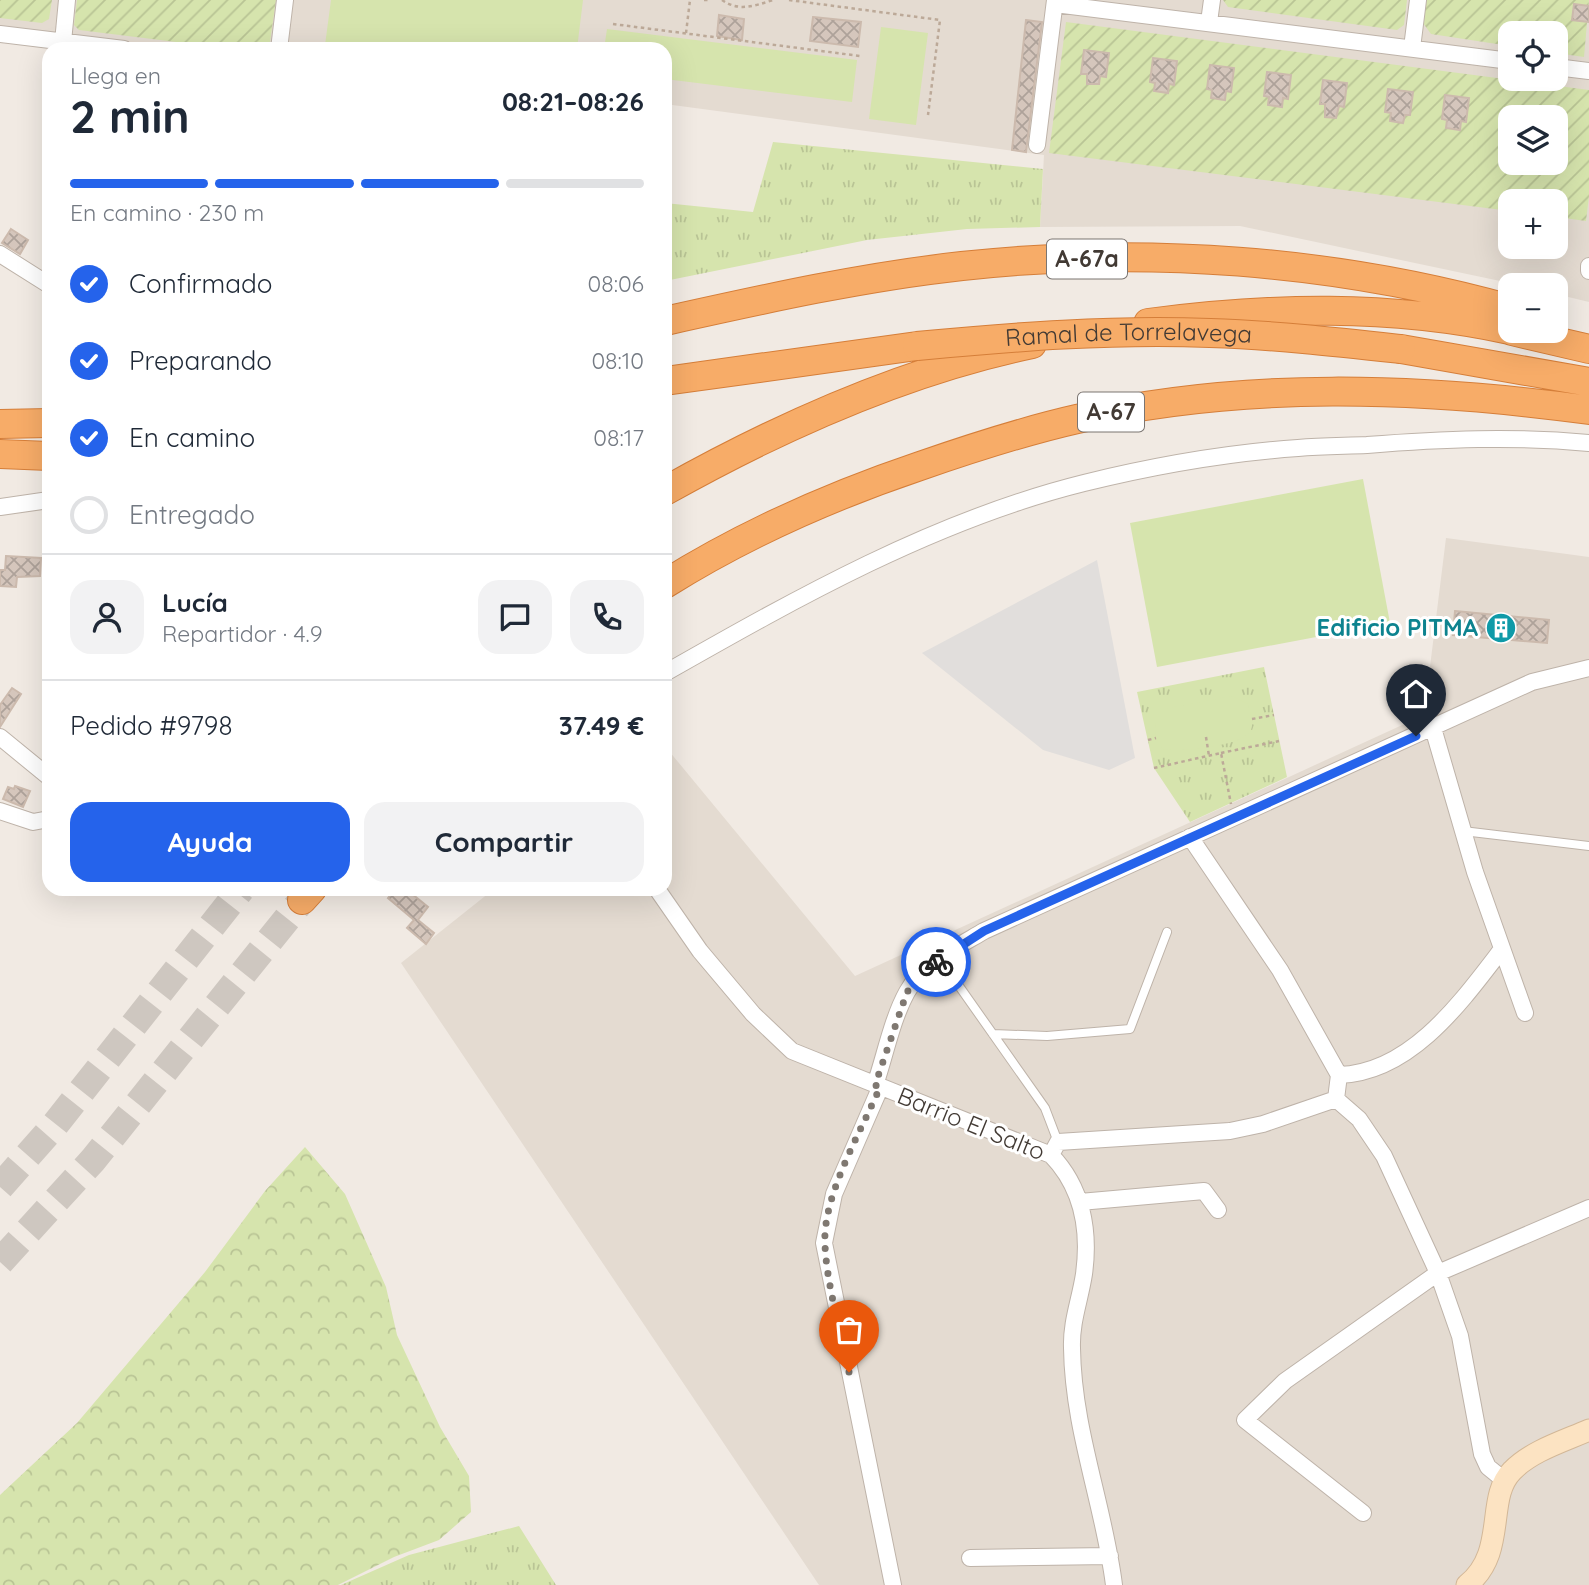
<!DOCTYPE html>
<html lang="es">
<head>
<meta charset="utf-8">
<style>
  body { margin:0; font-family:Quicksand,sans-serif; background:#f2f2f3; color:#1f2937; height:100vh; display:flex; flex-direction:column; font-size:26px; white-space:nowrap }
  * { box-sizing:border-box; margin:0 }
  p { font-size:23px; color:#747a83 }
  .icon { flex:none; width:38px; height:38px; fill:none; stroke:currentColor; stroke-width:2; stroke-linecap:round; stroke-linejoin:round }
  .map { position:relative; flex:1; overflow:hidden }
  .drawer { position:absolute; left:42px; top:42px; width:630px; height:854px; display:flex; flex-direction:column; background:#fff; border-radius:21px; box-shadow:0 7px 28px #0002 }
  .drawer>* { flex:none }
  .tools { position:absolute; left:1498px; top:21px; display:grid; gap:14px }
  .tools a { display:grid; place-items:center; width:70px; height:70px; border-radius:14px; background:#fff; box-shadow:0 7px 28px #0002; font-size:35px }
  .pin { position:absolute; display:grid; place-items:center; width:60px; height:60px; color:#fff; margin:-72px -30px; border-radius:50% 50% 50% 0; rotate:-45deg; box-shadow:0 0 7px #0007 }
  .pin .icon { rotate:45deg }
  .courier { position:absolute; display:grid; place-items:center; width:70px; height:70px; margin:-35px; border:5px solid #2563eb; border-radius:50%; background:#fff; color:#222; box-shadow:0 2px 9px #0007 }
  .overview em { font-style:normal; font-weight:700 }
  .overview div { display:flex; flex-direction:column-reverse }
  .overview { display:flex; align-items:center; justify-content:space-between; height:119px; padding:0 28px }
  h1 { font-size:46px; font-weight:700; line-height:52px }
  .bar { display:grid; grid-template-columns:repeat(4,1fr); gap:10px 7px; align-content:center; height:84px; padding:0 28px }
  .bar i { height:9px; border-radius:5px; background:#e0e1e3 }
  .bar .active { background:#2563eb }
  .bar p { grid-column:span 4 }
  .line { display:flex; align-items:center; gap:18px; padding:0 28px; border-top:2px solid #e0e1e3 }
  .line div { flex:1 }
  .round { display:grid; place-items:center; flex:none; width:74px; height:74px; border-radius:21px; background:#f2f2f3 }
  ol { padding:0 28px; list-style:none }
  li { display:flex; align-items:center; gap:21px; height:77px }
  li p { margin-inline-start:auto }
  li .icon { padding:7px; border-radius:50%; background:#2563eb; color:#fff; stroke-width:4 }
  li:last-child { color:#747a83 }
  li i { width:38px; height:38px; border:4px solid #e0e1e3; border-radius:50% }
  .cta { display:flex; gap:14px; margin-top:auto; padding:14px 28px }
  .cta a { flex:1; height:80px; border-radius:21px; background:#2563eb; color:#fff; font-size:28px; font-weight:700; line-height:80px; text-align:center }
  .cta a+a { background:#f2f2f3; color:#1f2937 }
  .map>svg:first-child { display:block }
  .residential { fill:#e4dbd1; fill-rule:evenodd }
  .grass { fill:url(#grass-tufts) }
  .forest { fill:url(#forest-crowns) }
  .garden { fill:url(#garden-furrows); fill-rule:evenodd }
  .pitch { fill:#d6e4ad }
  .parking { fill:#e1dedc }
  .building { fill:url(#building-cross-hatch); stroke:#ccbaad; stroke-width:2 }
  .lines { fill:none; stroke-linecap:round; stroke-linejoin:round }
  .highway-tunnel { stroke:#cec7c0; stroke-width:28; stroke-dasharray:28 14; stroke-linecap:butt }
  .lane-casing { stroke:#beb3a9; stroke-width:10 }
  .street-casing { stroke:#beb3a9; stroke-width:18 }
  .secondary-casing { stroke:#d2b797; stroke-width:23 }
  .highway-casing { stroke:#d57e39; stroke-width:30 }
  .path { stroke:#bca998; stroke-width:2.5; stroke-dasharray:3.5 3.5; stroke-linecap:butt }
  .lane { stroke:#fff; stroke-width:8 }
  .street { stroke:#fff; stroke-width:16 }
  .secondary { stroke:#fce3c2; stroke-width:21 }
  .highway { stroke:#f7ac68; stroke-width:28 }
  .highway-bridge-casing { stroke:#d57e39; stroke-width:30; stroke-linecap:butt }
  .highway-bridge { stroke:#f7ac68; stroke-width:28 }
  .done { stroke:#7f7871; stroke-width:7; stroke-dasharray:0 12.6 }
  .route { stroke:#2563eb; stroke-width:9 }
  .labels { text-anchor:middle; stroke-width:6; stroke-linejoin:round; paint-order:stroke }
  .shield { fill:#fff; stroke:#7b7571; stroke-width:2 }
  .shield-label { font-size:23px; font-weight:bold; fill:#423a34 }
  .street-label { font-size:24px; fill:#423a34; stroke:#fff }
  .culture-label { font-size:24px; font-weight:bold; fill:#0d838f; stroke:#fff; text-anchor:end }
</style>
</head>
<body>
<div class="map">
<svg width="1589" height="1585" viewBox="0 0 1589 1585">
  <defs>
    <pattern id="grass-tufts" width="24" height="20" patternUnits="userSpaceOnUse" patternTransform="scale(1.75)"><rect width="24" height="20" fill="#d6e4ad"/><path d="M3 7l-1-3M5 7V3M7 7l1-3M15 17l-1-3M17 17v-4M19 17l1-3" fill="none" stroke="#b9c495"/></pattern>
    <pattern id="forest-crowns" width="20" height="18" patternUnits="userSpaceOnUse" patternTransform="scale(1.75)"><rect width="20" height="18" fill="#d6e4ad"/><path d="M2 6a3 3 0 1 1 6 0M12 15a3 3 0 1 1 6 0" fill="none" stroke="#b9c495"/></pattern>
    <pattern id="garden-furrows" width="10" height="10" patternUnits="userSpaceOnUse" patternTransform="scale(1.75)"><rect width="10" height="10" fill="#d6e4ad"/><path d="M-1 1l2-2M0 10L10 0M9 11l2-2" fill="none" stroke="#b9c495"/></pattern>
    <pattern id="building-cross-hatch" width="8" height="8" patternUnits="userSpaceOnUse" patternTransform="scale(1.75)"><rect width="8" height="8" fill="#d5c6bc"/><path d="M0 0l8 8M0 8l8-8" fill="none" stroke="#aea29a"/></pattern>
  </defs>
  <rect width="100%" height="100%" fill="#f1eae3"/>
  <path class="residential" d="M0,0H1589V302L1556,294V285H1519L1240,226L1040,227L1044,155L665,104V49H66L0,40ZM1510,33H1556V79H1510ZM1510,117H1556V163H1510ZM1510,201H1556V247H1510Z
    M1446,538L1589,557V1585H819L401,963L494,889H665V754L669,751L855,976L1424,715Z"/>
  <path class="grass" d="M773,142L1043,169L1040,227L967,229L867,240L665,281V203L753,212Z
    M1264,667L1287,777L1190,822L1154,768L1137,692Z
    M519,1526L556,1585H341L409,1555Z"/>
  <path class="forest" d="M305,1147L345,1194L386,1287L397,1335L440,1427L469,1476L471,1512L439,1540L394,1557L338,1585H0V1495L77,1423L205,1272L265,1191Z"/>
  <path class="garden" d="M0,0H52L49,19L42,23L0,18Z
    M77,0H276L269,49H233L79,30L74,25Z
    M1223,0H1407L1404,25L1397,30L1228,7Z
    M1426,0H1589L1584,57L1556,53V33H1510V46L1431,34L1423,23Z
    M1066,22L1589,90V196L1586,221L1556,217V201H1510V211L1049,153ZM1510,117H1556V163H1510Z"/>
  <path class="pitch" d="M331,0H583L577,49H357L325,45Z
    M881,27L928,33L916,125L869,119Z
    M607,29L857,60L852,102L665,79V49H604Z
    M1363,479L1390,623L1157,667L1130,523Z
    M1232,696L1248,704C1250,713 1255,723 1250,732C1241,746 1178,753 1163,749L1156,738L1155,721L1168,708Z"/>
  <path class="parking" d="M1097,560L1135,758L1109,770L1043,750L922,653Z"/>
  <path class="building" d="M1574,4L1589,6V22L1572,20Z
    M719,15L744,19L742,40L717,36Z
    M813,17L861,22L858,47L810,41Z
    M1026,20L1042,22L1026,152L1012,150Z
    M1084,50L1109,53L1106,77L1100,76L1099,84H1087V74H1081Z
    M1153,58L1177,61L1174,85L1169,84L1168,93L1154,91L1155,83L1150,82Z
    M1210,65L1234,68L1231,92L1226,91L1225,100L1211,98L1212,90L1207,89Z
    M1267,72L1291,75L1288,99L1283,98L1282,107L1268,105L1269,97L1264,96Z
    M1323,80L1347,83L1344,107L1339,106L1336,118L1325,117V104H1320Z
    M1388,89L1413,92L1410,115H1405L1403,123L1390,121L1391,113L1385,112Z
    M1445,95L1469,98L1466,122L1461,121L1460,130L1446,128L1447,120L1442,119Z
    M11,229L28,240L20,254L2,243Z
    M6,556L41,558L40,576L17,577L16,587L0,586V570H5Z
    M1455,611L1549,620L1547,643L1453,635Z
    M12,688L21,694L0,727V705Z
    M15,786L30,791L23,807L3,799L8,787L14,789Z
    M395,889H406L428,907L418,920L434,933L426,944L407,928L414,920L388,898Z"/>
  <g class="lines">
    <path class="highway-tunnel" d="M0,1187L54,1126L241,889
      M0,1262L93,1160L302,900"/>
    <g class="lane-casing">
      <path id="lane" d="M1463,831L1589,846
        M940,959L1045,1108L1058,1142
        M993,1034L1047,1036L1130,1029L1167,932"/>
    </g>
    <g class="street-casing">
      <path id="street" d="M1055,4L1510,61
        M1209,22L1212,0
        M0,34L124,49
        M63,42L67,0
        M1412,48L1418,0
        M279,49L285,0
        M1556,67L1589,71
        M1037,145L1055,0
        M0,254L49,285
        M1589,266V271
        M0,507L49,500
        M665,673C797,598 935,520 1084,483C1153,466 1227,453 1298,448C1321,446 1344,446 1367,445C1442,439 1514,436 1589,443
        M1433,728L1475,872L1525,1013
        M0,737L49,777
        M0,811L33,822L49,819
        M1190,837L1280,970L1339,1075L1336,1099
        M657,889L700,951L753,1014L792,1051L1051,1155C1082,1187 1090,1230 1084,1274C1080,1300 1071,1322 1072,1348C1073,1430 1104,1505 1114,1585
        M1339,1075C1411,1073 1462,1001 1502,949
        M875,1085C885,1056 892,1019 907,992C923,963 957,947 984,931L1532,682L1589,668
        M880,1088L834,1194L824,1243L893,1585
        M1336,1099L1359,1119L1384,1156L1438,1273L1460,1336L1482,1454L1488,1467L1504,1480
        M1051,1155L1058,1142L1230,1131L1263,1124L1336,1099
        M1080,1202L1204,1191L1218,1210
        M1363,1513L1245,1420L1285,1381L1438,1273L1589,1208
        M970,1558L1110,1556"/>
    </g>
    <g class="secondary-casing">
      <path id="secondary" d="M1467,1585C1508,1552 1485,1498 1512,1471C1531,1451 1564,1441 1589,1430"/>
    </g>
    <g class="highway-casing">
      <path id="highway" d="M665,321C764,299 862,277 962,266C1144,246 1335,260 1510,309
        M1148,323C1269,307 1390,304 1510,330
        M1512,331L1589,349
        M1401,349L1589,382
        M665,381L917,346
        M0,424L49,423
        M0,454L49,456
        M665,491C779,427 903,371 1032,344
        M665,584C745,534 831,496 920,466C972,448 1024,431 1077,419C1245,381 1419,387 1589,410
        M302,900L312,889"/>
    </g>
    <path class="path" d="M704,0H711
      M722,0C739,12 754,6 773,0
      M789,0L940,20L928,115
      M613,24L860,56
      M686,33L690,0
      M1252,719L1274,715
      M1206,737L1209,756
      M1148,740L1156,738
      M1221,753L1279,741
      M1154,768L1221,753L1231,804"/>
    <use href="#lane" class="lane"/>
    <use href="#street" class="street"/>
    <use href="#secondary" class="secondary"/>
    <use href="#highway" class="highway"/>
    <g class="highway-bridge-casing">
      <g id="highway-bridge">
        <path id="s1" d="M917,346C1014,337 1112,329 1210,333C1274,335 1337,342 1401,349"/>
      </g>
    </g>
    <use href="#highway-bridge" class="highway-bridge"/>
  </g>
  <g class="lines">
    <path class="done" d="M849,1372C841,1331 827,1287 825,1245C822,1196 861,1132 880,1087L875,1085L907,992L936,962"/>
    <path class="route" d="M936,962L984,931L1416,736"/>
  </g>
  <defs>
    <g id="building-disc" transform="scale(1.575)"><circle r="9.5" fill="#0f9aa8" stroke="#fff"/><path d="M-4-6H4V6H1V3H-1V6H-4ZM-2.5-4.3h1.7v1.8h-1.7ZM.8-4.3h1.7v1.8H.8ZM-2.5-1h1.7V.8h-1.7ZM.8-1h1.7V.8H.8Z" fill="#fff"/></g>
  </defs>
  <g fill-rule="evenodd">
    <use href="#building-disc" x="1501" y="628"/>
  </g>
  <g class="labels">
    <g class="shield">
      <rect x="1047" y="239.5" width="80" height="39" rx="5"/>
      <rect x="1078" y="392.5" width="66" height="39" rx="5"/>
    </g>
    <g class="shield-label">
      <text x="1087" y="267">A-67a</text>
      <text x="1111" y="420">A-67</text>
    </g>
    <g class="street-label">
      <text dy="8" stroke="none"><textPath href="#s1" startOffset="212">Ramal de Torrelavega</textPath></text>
      <text transform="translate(971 1124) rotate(22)" y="8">Barrio El Salto</text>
    </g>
    <g class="culture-label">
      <text x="1478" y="636">Edificio PITMA</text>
    </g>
  </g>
</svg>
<div class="tools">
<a><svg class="icon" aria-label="locate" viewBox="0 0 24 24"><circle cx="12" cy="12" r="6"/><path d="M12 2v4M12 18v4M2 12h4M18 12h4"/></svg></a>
<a><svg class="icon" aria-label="layers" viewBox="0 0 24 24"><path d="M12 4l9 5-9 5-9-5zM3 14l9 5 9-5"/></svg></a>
<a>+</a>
<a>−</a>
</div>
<div class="pin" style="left:849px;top:1372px;background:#ea580c"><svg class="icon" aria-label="bag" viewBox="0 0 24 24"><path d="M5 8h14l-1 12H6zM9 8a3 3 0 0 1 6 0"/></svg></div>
<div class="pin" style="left:1416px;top:736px;background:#1f2937"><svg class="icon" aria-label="home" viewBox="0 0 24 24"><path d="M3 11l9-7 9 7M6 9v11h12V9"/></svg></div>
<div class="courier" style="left:936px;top:962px"><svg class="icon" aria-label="bike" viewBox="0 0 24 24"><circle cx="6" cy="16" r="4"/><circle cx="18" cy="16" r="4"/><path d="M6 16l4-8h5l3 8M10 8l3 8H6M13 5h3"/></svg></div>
<section class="drawer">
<div class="overview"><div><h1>2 min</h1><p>Llega en</p></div><em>08:21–08:26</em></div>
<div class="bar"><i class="active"></i><i class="active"></i><i class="active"></i><i></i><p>En camino · 230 m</p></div>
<ol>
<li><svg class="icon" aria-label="check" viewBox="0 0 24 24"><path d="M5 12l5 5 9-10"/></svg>Confirmado<p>08:06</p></li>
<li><svg class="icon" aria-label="check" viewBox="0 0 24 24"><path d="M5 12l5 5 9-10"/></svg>Preparando<p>08:10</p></li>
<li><svg class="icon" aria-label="check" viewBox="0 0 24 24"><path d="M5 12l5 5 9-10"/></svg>En camino<p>08:17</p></li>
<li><i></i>Entregado</li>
</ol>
<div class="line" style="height:126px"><a class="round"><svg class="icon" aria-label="person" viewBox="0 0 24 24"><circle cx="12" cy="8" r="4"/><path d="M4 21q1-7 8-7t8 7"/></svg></a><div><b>Lucía</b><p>Repartidor · 4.9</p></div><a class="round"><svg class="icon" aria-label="chat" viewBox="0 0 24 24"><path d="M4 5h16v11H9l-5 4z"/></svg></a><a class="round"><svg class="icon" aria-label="phone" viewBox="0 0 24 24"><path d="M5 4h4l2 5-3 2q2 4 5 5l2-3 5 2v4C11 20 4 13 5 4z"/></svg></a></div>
<div class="line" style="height:91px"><div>Pedido #9798</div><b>37.49 €</b></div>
<div class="cta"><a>Ayuda</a><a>Compartir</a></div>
</section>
</div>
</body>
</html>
